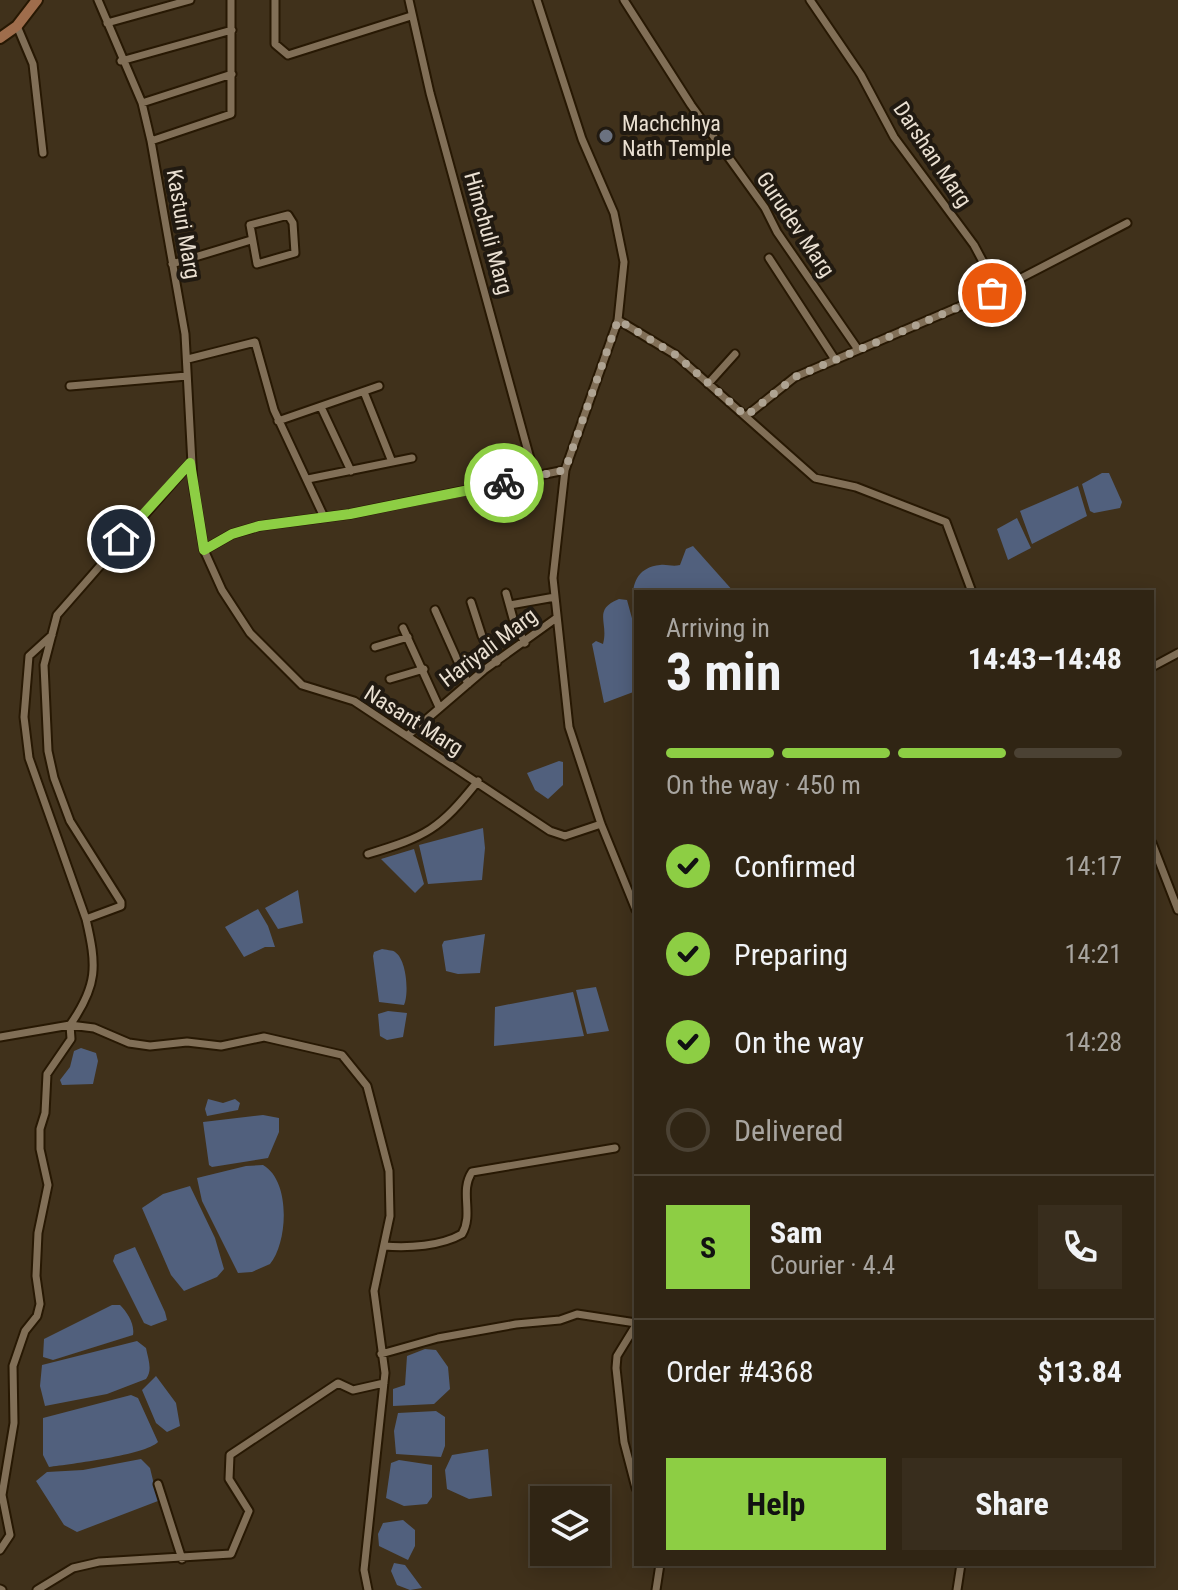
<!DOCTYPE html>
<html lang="en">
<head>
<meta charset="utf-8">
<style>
  body { margin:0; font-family:"Roboto Condensed",sans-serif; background:#382d1d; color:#f1f3f6; height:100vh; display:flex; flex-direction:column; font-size:30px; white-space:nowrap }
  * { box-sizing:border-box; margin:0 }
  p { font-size:26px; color:#a8a5a0 }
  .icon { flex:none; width:44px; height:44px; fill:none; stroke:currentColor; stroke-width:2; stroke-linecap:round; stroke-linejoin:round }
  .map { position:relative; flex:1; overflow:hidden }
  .side { position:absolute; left:634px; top:590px; width:520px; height:976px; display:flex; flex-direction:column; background:#302514; border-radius:0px; box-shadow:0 4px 20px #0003,0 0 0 2px #4b4234 }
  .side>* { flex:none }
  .tools { position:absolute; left:530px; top:1486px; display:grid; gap:16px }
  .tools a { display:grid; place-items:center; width:80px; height:80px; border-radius:0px; background:#302514; box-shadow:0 4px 20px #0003,0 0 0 2px #4b4234; font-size:40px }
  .pin { position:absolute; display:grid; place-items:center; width:68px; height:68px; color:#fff; margin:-34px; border:4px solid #fff; border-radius:50%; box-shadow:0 2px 8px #0007 }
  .courier { position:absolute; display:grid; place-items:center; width:80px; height:80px; margin:-40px; border:6px solid #8dce44; border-radius:50%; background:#fff; color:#222; box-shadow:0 2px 10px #0007 }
  .head em { font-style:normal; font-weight:700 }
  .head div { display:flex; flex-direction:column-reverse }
  .head { display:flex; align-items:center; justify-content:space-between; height:136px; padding:0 32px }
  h1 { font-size:52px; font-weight:700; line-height:60px }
  .bar { display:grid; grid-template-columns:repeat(4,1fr); gap:12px 8px; align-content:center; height:96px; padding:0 32px }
  .bar i { height:10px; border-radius:6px; background:#4b4234 }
  .bar .selected { background:#8dce44 }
  .bar p { grid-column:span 4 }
  .line { display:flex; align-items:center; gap:20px; padding:0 32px; border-top:2px solid #4b4234 }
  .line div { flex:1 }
  .round { display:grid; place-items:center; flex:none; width:84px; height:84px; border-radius:0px; background:#382d1d }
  ol { padding:0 32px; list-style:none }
  li { display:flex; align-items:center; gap:24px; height:88px }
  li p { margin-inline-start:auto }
  li .icon { padding:8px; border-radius:50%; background:#8dce44; color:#111; stroke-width:4 }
  li:last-child { color:#a8a5a0 }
  li i { width:44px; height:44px; border:4px solid #4b4234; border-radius:50% }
  .button { display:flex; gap:16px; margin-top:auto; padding:16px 32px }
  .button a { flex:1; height:92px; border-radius:0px; background:#8dce44; color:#111; font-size:32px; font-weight:700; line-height:92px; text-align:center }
  .button a+a { background:#382d1d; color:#f1f3f6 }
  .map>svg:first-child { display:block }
  .water { fill:#51607d }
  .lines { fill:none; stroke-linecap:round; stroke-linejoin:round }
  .street-casing { stroke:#271803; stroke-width:11 }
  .secondary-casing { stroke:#271803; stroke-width:14 }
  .street { stroke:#816f57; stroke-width:7 }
  .secondary { stroke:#9f6d4c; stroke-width:10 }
  .done { stroke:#aea392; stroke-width:8; stroke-dasharray:0 14.4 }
  .route { stroke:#8dce44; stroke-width:10 }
  .worship-dot { fill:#6b7280; stroke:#211a11; stroke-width:3 }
  .labels { text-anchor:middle; stroke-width:8; stroke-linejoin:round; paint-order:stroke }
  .poi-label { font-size:22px; fill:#eae0d2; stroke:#211a11; text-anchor:start }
  .street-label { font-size:22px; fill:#eae0d2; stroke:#211a11 }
</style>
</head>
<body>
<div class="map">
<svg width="1178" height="1590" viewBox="0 0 1178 1590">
  <rect width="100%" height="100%" fill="#40311b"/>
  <path class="water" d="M1102,473H1109L1122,502L1120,508L1094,513L1090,511L1082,484Z
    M1078,486L1087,516L1032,544L1020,511Z
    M1017,518L1031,548L1008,560L997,529Z
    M693,546L734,592H636V618C630,596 630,568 660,565C667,564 672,567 680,565L686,549Z
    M619,599L627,600L636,633V691L604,703L592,644L596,641L603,644C609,622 592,610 619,599Z
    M559,761L563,762V785L548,799L535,790L527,773Z
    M483,828L485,848L482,880L428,884L419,845Z
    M414,849L424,884L415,893L381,859Z
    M298,890L303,923L278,929L265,908Z
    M258,909L268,926L275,947H265L244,957L225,927Z
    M485,934L480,973L458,974L446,971L442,945L444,941Z
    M382,949C385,950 393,950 395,952C407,960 409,994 404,1005L379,1002L373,956L374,952Z
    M596,987L609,1031L587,1034L576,990Z
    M573,992L584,1036L494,1046L495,1007Z
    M388,1011L407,1013L403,1037L387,1040L380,1036L378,1014Z
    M81,1048L96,1053L98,1061L93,1084L62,1085L60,1080L70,1067L74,1051Z
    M208,1099L223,1103L235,1099L240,1103L238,1110L207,1116L205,1109Z
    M263,1115L279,1118V1132L268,1158L212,1167L209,1165L203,1122Z
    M263,1165C291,1181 288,1242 270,1264L252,1272L238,1273L202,1201L197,1178L246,1166Z
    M190,1186L215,1238L224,1269L217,1277L184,1291L171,1275L142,1208L163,1194Z
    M135,1247L165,1312L167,1320L151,1326L144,1323L113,1261L115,1255Z
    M112,1305H120C127,1312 135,1324 133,1335L53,1360L43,1357L44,1339Z
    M137,1341L146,1348C148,1359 153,1370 146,1379L107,1394L45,1406L40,1386L42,1365Z
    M425,1349L436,1350L448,1367L450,1389L434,1404L393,1406V1389L405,1385L407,1356Z
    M156,1376L176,1403L180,1426L167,1432L156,1423L142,1390Z
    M131,1395L138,1398L158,1442C145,1455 71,1464 49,1467L43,1455V1418Z
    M436,1411L445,1417V1446L441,1457L396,1454L394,1431L398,1413Z
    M488,1449L492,1496L469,1499L447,1489L445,1470L452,1455Z
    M141,1459L150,1468L158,1501L77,1532L64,1525L36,1481L47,1472L83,1470Z
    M399,1460L432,1465V1497L427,1504L404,1506L386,1498L391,1463Z
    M403,1520L415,1530V1546L408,1560L379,1546L378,1534L383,1523Z
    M394,1563L405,1565L422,1588L410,1590L397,1585L391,1571Z"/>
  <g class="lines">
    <g class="street-casing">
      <path id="street" d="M98,0L142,103L151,141L185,334L193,483L204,550L222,590L250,633L302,685L354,701L550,831L565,836L601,824
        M275,0V44L288,55L411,16
        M409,0L430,93L535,477
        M537,0L582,139L614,213L624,262L618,320L565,470L553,578L569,727L601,824L636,910
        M624,0L691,105L765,208L777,232L857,348
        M810,0L861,75L894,137L974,245L998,290
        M107,23L190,0
        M17,26L33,64L43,153
        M121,61L232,30
        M142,103L232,74
        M151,141L231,114V0
        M288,215L293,223L295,253L257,264L250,225Z
        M769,258L834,358
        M172,264L251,240
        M618,320L676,355L815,478L856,487L946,522L972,592
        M188,359L255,342L274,410L324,517
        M708,384L735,354
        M70,386L187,376
        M364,392L392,462
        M321,407L351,471
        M746,416L795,377L998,290L1127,223
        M278,421L379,386
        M308,479L412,458
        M204,550L232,534L259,526L350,514L565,470
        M506,593L514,622L525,643
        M471,602L482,636L497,662
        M510,605L555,597
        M435,610L468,684
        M403,628L439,707
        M52,635L29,656L24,717L29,758L86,919
        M375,647L408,637
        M1152,667L1178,653
        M390,679L424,669
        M407,736L484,670L555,619
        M1152,843L1178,910
        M368,854C427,836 439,830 478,781
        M70,1025C98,985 97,966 86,919L121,906V902L70,821L54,778L48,751L44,665L57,615L190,463
        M0,1037L70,1025L94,1028L129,1043L150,1046L187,1042L221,1046L264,1037L342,1055L367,1086L389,1171L390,1216L374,1291L385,1373L364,1570L368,1590
        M384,1246C409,1248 441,1246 462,1234C474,1213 459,1192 472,1172L615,1148
        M636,1325L617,1356L616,1368L624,1442L636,1488
        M381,1354L438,1338L516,1324L560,1320L577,1314L636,1323
        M158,1484L182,1559
        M0,1550L10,1535L2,1495L14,1423L13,1366L25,1331L37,1316L40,1304L36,1276L38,1233L48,1185L40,1149V1129L45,1113L47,1074L71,1039L70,1025
        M0,1589L2,1590
        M37,1590L73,1568L99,1562L231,1554L249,1511L229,1479L230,1455L338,1383L353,1390L384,1383
        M656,1590L660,1564
        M957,1590L961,1564"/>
    </g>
    <g class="secondary-casing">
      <path id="secondary" d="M0,38L17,26L37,0"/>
    </g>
    <use href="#street" class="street"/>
    <use href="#secondary" class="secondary"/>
  </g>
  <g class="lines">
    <path class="done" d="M504,483L565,470L618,320L676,355L746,416L795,377L992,293"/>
    <path class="route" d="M121,539L190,463L204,550L232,534L259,526L350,514L504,483"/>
  </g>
  <circle class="worship-dot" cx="606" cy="136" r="8"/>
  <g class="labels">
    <g class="poi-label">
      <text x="622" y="131">Machchhya<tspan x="622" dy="25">Nath Temple</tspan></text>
    </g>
    <g class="street-label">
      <text transform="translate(933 154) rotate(56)" y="8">Darshan Marg</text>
      <text transform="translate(184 224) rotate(80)" y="8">Kasturi Marg</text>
      <text transform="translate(796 224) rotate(56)" y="8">Gurudev Marg</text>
      <text transform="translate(489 233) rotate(74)" y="8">Himchuli Marg</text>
      <text transform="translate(488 647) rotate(-37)" y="8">Hariyali Marg</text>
      <text transform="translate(414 720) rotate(32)" y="8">Nasant Marg</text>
    </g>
  </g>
</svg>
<div class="tools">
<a><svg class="icon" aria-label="layers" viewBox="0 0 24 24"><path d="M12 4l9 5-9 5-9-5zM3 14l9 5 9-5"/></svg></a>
</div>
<div class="pin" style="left:992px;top:293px;background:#ea580c"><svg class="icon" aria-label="bag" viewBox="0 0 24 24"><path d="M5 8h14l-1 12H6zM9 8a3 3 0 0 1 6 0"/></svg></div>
<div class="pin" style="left:121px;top:539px;background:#1f2937"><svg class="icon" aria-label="home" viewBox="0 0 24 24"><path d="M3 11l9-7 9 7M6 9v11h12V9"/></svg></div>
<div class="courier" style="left:504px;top:483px"><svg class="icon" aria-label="bike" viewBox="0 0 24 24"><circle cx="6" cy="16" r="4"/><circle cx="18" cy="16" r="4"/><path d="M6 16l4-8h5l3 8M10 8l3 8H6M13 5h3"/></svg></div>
<section class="side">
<div class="head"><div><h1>3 min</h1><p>Arriving in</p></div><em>14:43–14:48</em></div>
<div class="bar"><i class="selected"></i><i class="selected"></i><i class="selected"></i><i></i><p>On the way · 450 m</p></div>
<ol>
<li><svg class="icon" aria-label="check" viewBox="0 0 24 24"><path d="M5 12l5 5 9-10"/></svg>Confirmed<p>14:17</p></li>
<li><svg class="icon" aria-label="check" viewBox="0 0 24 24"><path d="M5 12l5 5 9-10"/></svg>Preparing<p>14:21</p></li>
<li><svg class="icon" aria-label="check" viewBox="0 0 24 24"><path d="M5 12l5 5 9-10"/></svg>On the way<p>14:28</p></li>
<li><i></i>Delivered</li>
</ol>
<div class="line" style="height:144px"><b class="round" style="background:#8dce44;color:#111">S</b><div><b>Sam</b><p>Courier · 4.4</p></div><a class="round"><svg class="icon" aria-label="phone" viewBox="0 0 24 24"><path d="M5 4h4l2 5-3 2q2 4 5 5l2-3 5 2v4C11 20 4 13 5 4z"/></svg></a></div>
<div class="line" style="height:104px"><div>Order #4368</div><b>$13.84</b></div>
<div class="button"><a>Help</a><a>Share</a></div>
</section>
</div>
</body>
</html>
